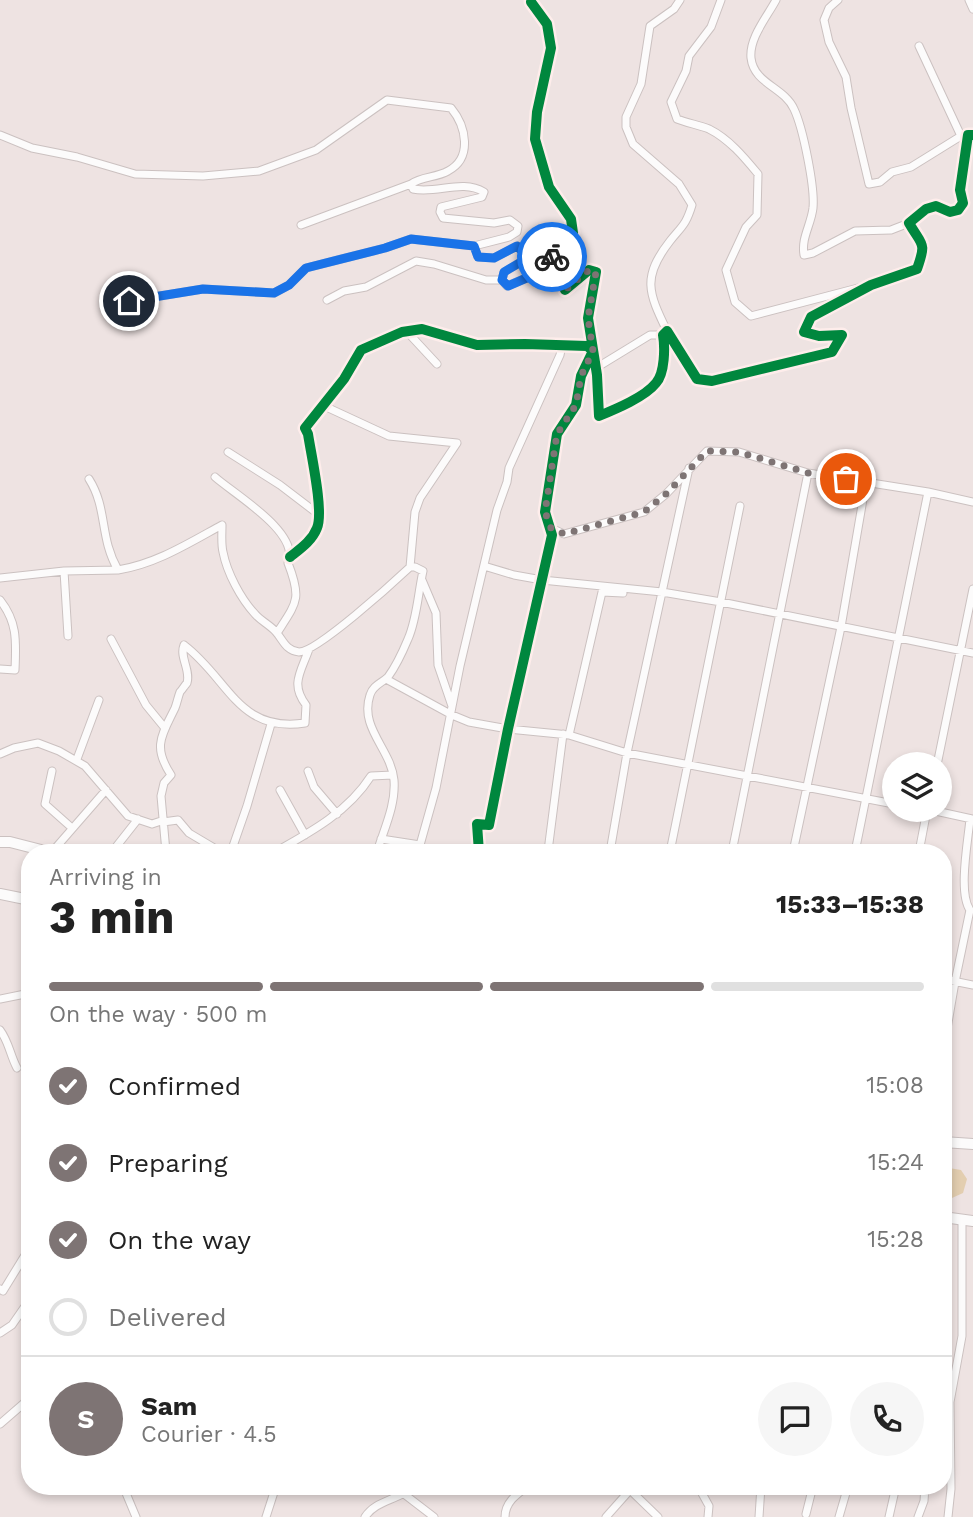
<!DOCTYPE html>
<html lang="en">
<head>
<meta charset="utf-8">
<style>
  body { margin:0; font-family:"Work Sans",sans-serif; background:#f6f6f6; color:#222; height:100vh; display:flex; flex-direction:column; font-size:26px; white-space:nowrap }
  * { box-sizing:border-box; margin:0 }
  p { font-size:23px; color:#767676 }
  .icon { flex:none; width:38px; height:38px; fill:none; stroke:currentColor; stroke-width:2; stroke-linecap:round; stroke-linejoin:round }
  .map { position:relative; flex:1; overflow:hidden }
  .sheet { position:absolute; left:21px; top:844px; width:931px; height:651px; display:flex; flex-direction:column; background:#fff; border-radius:28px; box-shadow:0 4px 10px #0003 }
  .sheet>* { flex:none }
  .controls { position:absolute; left:882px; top:752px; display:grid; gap:14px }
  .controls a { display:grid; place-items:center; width:70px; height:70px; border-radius:50%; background:#fff; box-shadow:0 4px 10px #0003; font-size:35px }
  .pin { position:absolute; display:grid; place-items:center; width:60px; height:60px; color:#fff; margin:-30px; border:4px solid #fff; border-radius:50%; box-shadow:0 2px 7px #0007 }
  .courier { position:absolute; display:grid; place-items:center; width:70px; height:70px; margin:-35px; border:5px solid #1a73e8; border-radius:50%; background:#fff; color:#222; box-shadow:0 2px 9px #0007 }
  .head em { font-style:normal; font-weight:700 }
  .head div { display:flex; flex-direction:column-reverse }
  .head { display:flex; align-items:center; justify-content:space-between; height:119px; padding:0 28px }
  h1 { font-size:46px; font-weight:700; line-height:52px }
  .bar { display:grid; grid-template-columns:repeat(4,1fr); gap:10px 7px; align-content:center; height:84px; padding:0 28px }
  .bar i { height:9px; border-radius:5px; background:#e0e0e0 }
  .bar .active { background:#7e7474 }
  .bar p { grid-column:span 4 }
  .line { display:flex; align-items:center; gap:18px; padding:0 28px; border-top:2px solid #e0e0e0 }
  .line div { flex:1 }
  .round { display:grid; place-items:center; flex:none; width:74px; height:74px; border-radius:37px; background:#f6f6f6 }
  ol { padding:0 28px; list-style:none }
  li { display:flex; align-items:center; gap:21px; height:77px }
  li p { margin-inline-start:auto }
  li .icon { padding:7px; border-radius:50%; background:#7e7474; color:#fff; stroke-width:4 }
  li:last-child { color:#767676 }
  li i { width:38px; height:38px; border:4px solid #e0e0e0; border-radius:50% }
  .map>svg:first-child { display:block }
  .green { fill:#e3ceb0 }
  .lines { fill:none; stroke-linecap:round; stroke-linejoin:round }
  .minor-casing { stroke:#cbc1c0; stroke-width:9 }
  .highway-casing { stroke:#cbc1c0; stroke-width:12 }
  .minor { stroke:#fcfbfb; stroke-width:7 }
  .highway { stroke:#fcfbfb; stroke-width:10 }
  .cycleway-casing { stroke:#feedeb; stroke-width:15 }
  .cycleway { stroke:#00873e; stroke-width:10 }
  .done { stroke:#7e7474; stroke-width:7; stroke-dasharray:0 12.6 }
  .route { stroke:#1a73e8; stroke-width:9 }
</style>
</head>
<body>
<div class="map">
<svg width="973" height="1517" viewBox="0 0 973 1517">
  <rect width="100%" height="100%" fill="#eee3e2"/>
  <path class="green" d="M943,1167L961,1170L967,1179L963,1193L952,1198L943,1197Z"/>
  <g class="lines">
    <g class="minor-casing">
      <path id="minor" d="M721,0L711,27L689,56L686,71L671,102L677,119C687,123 699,125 709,129C729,139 744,157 758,174L757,215L746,227L726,270L735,302L751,316L858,288
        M776,0C767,17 749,38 751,58C754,84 784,87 794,109C803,128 815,187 813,208C811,225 801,238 804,255L813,253L855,231L891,230L909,223
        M838,0L829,8L824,20L829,42L846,77L851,108L869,184L880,182L892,172L911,167L961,136
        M969,0L973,9
        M531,2L547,24L551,48L537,112L535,139L549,187L571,219L573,233L565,266V290L589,270L596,272L588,318L597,375L599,416C616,409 645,397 656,383C665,373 665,347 663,335L667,331L697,379L712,381L832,352L842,335L819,336L804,332L811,317L871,285L917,269C927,241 922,246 909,223L926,209L936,206L950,212L958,210L963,203L960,190L968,135
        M919,46L961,136H965
        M0,135L32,148L77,157L135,174L203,176L259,171L316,150L387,100L451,108C466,126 473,158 448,171C436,178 422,176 411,184L413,189C437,194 462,179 484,192L482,197L441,207L440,212L443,218L494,223L510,220L518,226L517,232L509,237L474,246L478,257L494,258L517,246L524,253L526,259L504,272L502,280L507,286L545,270C550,258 556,252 569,250
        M301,225L411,184
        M115,298L129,301L203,289L274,293L289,285L306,268L385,248L411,239L474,246
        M327,300L344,291L366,287L416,261L434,264L486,280H502
        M412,331L411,336L437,364
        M667,331C648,292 642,277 670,241C682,226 686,225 692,205L679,184L633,144L626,127V117L641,84L650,26L674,9L680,0
        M596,368L650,335H663
        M322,405L389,436L457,443L420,498L415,512L410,567
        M228,452L280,485L318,514
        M215,477C234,494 301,533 288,563C302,599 297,602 277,633
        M89,479C108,509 99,537 118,570C156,564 189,543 222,525C222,534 221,544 223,552C227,573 241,599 255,614C261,621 270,625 276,632C283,640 286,651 299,652C317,652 394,582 410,567H415L423,571C418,593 417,619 408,639C403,651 396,666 388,677C382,683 373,685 370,695C359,728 391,749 394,780C396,805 384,829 377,852
        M551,528L564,534L644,512L666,494L707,451L739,452L808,473L928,492L973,502
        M290,557C300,549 312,541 317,528C324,512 311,454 308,434L305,428L344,379L361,350L402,332L422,329L477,345L525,344L587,346L593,351L581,376L576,405L557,434L545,512L552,535L508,729L489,825L477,824L479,852
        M484,566L514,575L542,580L662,592L721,602L973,653
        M64,571L68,636
        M0,578L64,571L118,570
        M422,580L436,613L438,665L452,706
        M0,600C18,623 16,642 15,670L0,669
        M111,639L146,705L164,727
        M184,645C229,679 238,733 305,723L306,705C290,684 301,672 309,649
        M386,679L452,715L469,722L508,729L569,735L627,753L894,804
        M569,735L602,592L623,593
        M0,754L14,748L38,743L59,751L85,766L128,816L152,824L164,820
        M77,759L99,700
        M937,765L973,589
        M52,771L45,804L72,828
        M308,771L314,787L337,814
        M280,790L305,835
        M931,810L972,819
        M163,822L178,820L189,833L221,852
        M381,839L420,845L436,788L460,666L497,510L507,482L509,468L560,355L562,345
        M548,851L563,734
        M52,852L106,790
        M112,852L138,819
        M166,852L161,796L164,783L171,775C152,746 162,735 175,708C177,703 178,697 180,692C181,691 186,684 187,683C191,670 179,657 184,645
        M231,852L247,806L271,724
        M275,852C311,832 348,812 371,776L393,775
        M610,852L627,753L689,468
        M670,852L740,506
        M732,852L808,473
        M793,852L841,627L866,482
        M855,852L928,492
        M919,852L927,810
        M943,979L973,985
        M0,999L30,993
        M0,1030C9,1042 10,1055 17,1068
        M943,1052L955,982L970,910C958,893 968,841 970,819
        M0,1289L3,1291L30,1247
        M0,1333L12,1325L30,1299
        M0,1424L30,1398
        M123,1486L136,1517
        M626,1486L658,1517
        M698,1486L709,1506L708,1517
        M404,1494L434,1517
        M806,1514L813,1486
        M266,1517L276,1486
        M365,1517C377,1499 399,1501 412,1486
        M505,1517C505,1502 517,1494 528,1486
        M606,1517L630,1490
        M759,1517L761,1486
        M839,1517L848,1486
        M889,1517L896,1486
        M918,1517L924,1501L925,1486
        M948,1517L951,1489L950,1402L962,1336V1219"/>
    </g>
    <g class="highway-casing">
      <path id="highway" d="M0,842H10L49,852
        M0,894L30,900
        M943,1142L973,1144
        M943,1217L973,1221"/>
    </g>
    <use href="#minor" class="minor"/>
    <use href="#highway" class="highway"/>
    <g class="cycleway-casing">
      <path id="cycleway" d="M531,2L547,24L551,48L537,112L535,139L549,187L571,219L573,233L565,266V290L589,270L596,272L588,318L597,375L599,416C616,409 645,397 656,383C665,373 665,347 663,335L667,331L697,379L712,381L832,352L842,335L819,336L804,332L811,317L871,285L917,269C927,241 922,246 909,223L926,209L936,206L950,212L958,210L963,203L960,190L968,135H973
        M290,557C300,549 312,541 317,528C324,512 311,454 308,434L305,428L344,379L361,350L402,332L422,329L477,345L525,344L587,346L593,351L581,376L576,405L557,434L545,512L552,535L508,729L489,825L477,824L479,852"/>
    </g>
    <use href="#cycleway" class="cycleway"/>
  </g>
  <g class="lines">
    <path class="done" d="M552,257L561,251L569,250L565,266V290L589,270L596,272L588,318L593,351L581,376L576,405L557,434L545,512L551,528L564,534L644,512L666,494L707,451L739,452L808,473L846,479"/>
    <path class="route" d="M129,301L203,289L274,293L289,285L306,268L385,248L411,239L474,246L478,257L494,258L517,246L524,253L526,259L504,272L502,280L508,286L545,270L552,257"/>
  </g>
</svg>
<div class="controls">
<a><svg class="icon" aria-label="layers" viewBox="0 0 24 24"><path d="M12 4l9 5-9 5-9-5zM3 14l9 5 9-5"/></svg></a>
</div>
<div class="pin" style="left:846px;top:479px;background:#ea580c"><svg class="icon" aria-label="bag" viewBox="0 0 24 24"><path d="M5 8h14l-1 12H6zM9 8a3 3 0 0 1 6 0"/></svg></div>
<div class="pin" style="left:129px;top:301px;background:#1f2937"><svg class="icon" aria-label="home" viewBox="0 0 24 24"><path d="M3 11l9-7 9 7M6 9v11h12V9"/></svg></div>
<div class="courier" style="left:552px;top:257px"><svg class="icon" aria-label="bike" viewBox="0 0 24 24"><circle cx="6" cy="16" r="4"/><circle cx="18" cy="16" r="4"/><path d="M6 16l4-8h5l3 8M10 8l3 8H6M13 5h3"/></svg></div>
<section class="sheet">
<div class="head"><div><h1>3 min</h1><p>Arriving in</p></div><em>15:33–15:38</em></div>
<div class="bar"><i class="active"></i><i class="active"></i><i class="active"></i><i></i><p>On the way · 500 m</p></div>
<ol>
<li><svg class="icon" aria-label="check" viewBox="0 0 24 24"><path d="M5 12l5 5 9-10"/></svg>Confirmed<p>15:08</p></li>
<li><svg class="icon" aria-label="check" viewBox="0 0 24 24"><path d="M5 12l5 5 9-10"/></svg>Preparing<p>15:24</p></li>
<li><svg class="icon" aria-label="check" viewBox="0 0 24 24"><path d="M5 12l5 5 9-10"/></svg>On the way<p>15:28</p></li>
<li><i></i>Delivered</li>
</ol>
<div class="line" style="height:126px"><b class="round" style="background:#7e7474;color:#fff">S</b><div><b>Sam</b><p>Courier · 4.5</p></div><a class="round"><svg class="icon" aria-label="chat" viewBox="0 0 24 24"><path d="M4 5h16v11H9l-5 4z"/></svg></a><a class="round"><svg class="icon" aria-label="phone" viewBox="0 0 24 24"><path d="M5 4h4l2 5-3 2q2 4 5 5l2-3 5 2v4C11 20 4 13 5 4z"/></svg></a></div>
</section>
</div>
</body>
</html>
